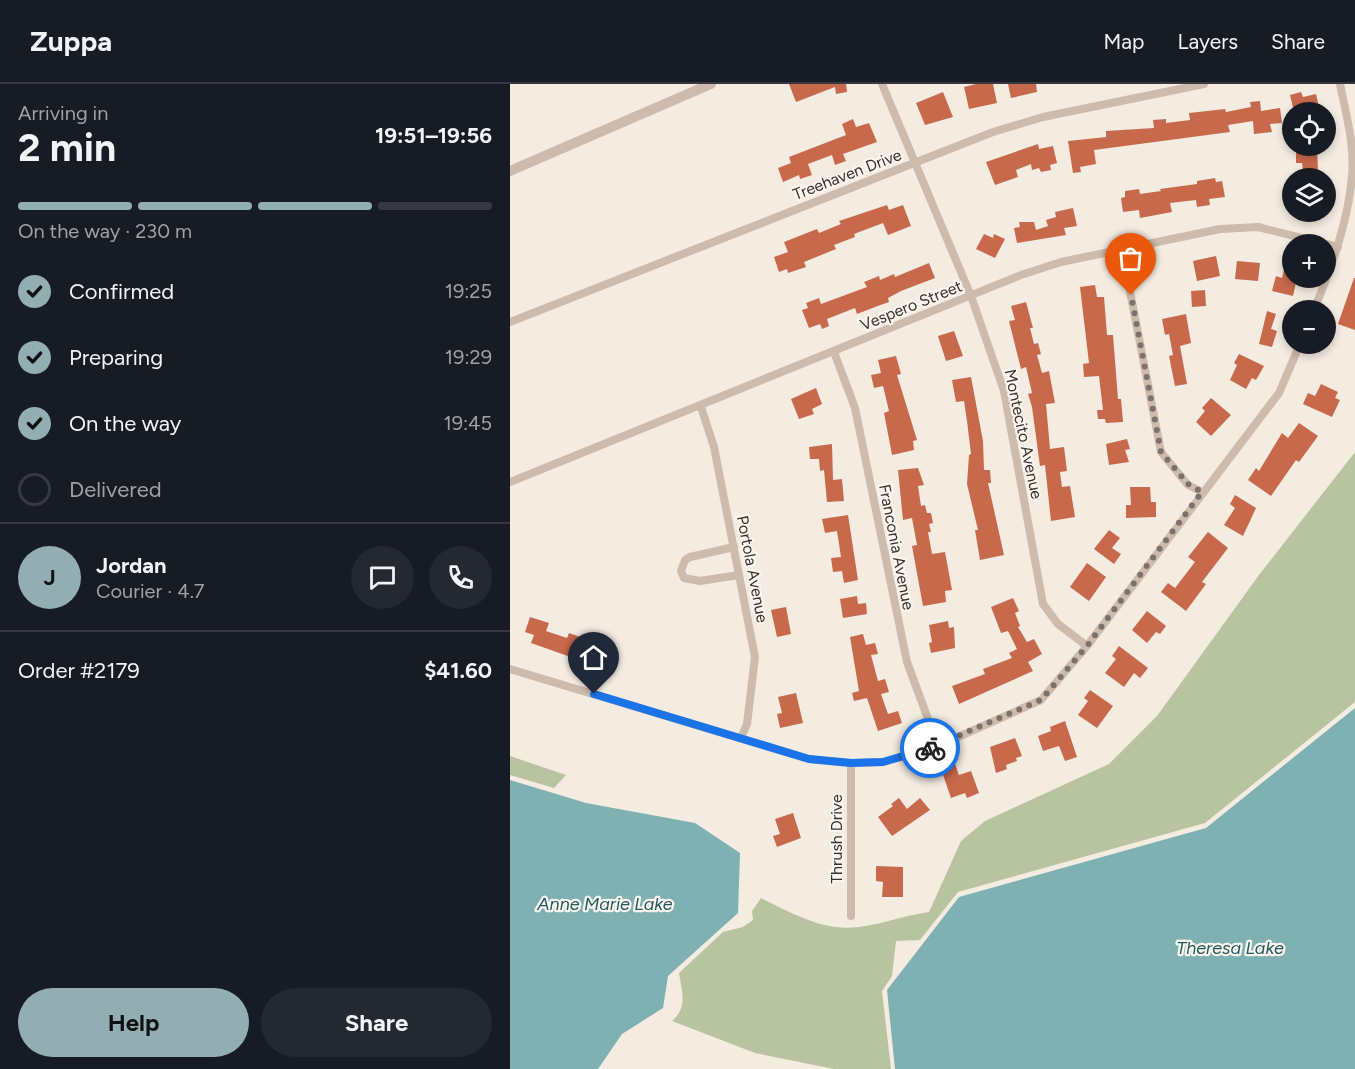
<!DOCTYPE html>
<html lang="en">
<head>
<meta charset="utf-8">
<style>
  body { margin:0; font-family:Figtree,sans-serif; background:#242831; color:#f1f3f6; height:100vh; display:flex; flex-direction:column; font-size:22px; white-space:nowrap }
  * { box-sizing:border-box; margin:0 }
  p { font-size:20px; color:#9ea1a6 }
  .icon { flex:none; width:33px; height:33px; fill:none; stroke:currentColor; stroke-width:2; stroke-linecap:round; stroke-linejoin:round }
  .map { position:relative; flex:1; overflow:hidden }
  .sheet { display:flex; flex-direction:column; background:#171b24; width:510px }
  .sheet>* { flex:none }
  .tools { position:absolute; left:772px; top:18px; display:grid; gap:12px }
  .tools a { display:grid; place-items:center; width:54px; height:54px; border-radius:50%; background:#171b24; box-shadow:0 3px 9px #0003; font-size:30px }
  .pin { position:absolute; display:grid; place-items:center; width:51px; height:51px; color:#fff; margin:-62px -26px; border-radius:50% 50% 50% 0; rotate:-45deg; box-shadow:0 0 6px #0007 }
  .pin .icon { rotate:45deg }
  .courier { position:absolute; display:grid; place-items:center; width:60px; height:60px; margin:-30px; border:4px solid #1a73e8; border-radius:50%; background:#fff; color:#222; box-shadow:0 2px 8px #0007 }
  .summary em { font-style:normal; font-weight:700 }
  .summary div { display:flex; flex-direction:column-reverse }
  .summary { display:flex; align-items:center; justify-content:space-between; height:102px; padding:0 18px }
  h1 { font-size:39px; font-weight:700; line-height:45px }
  .bar { display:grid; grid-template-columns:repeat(4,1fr); gap:9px 6px; align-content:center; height:72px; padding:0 18px }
  .bar i { height:8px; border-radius:4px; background:#363941 }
  .bar .current { background:#92aeb2 }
  .bar p { grid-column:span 4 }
  .line { display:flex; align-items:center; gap:15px; padding:0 18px; border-top:2px solid #363941 }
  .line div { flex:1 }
  .round { display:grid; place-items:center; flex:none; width:63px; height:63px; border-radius:32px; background:#242831 }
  ol { padding:0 18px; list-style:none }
  li { display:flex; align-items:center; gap:18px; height:66px }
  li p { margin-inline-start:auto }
  li .icon { padding:6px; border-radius:50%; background:#92aeb2; color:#111; stroke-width:4 }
  li:last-child { color:#9ea1a6 }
  li i { width:33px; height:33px; border:3px solid #363941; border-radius:50% }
  .action { display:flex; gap:12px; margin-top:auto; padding:12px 18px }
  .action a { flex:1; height:69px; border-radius:36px; background:#92aeb2; color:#111; font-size:24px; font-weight:700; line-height:69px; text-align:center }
  .action a+a { background:#242831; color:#f1f3f6 }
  header { display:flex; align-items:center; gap:36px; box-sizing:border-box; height:84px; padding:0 30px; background:#171b24; border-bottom:2px solid #363941 }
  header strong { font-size:28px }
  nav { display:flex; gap:33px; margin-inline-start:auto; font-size:21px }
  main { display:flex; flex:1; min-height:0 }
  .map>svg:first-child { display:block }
  .green { fill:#b8c4a0 }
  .water { fill:#7fb0b2 }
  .building { fill:#c8694b }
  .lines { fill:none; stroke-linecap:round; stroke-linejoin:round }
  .minor { stroke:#cdbbac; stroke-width:8 }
  .tertiary { stroke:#cdbbac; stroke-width:10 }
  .done { stroke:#7c716b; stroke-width:6; stroke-dasharray:0 10.8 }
  .route { stroke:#1a73e8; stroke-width:8 }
  .labels { text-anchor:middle; stroke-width:4.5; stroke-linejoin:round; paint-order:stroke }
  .street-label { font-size:16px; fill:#3b302b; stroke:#fbf5ee }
  .water-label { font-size:18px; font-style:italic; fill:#1f5a5e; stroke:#fbf5ee }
</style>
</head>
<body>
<header>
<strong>Zuppa</strong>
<nav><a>Map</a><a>Layers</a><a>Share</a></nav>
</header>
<main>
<section class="sheet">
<div class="summary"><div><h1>2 min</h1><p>Arriving in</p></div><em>19:51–19:56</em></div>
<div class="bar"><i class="current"></i><i class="current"></i><i class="current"></i><i></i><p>On the way · 230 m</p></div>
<ol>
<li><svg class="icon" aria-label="check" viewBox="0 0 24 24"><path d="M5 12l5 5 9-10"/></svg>Confirmed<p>19:25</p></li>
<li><svg class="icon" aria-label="check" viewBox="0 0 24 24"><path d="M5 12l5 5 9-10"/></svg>Preparing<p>19:29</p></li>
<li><svg class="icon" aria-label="check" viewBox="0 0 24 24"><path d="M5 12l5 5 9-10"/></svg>On the way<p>19:45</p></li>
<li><i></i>Delivered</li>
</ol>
<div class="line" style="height:108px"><b class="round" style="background:#92aeb2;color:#111">J</b><div><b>Jordan</b><p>Courier · 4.7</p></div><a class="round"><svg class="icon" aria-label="chat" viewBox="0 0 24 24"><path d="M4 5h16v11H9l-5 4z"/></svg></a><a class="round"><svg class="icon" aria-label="phone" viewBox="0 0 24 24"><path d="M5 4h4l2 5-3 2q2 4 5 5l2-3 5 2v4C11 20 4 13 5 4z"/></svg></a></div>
<div class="line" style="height:78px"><div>Order #2179</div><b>$41.60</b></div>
<div class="action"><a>Help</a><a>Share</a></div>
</section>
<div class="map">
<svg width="845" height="985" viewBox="0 0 845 985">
  <rect width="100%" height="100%" fill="#f4ebe1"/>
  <path class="green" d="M845,368V618L695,739L448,808L410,856L386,857L382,892L372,907L381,985H324L245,969L162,937C178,923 172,908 169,889L213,848L233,843L243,836L242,827L251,814C271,824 303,841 326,843C356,847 388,832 419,828L451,757L475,737L599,680L647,632L749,491Z
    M0,672L56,691L44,704L0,691Z"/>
  <path class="water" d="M845,624V985H385L377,906L449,813L696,744Z
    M0,696L76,719L185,739L230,769L228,829L158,892L153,924L112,950L88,985H0Z"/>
  <path class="building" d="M279,0H336L337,8L326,10L325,3L286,18Z
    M466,0H483L487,19L459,25L454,3Z
    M498,0H526L527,8L501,14Z
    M433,8L443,33L415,41L406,19Z
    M791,8L793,13L806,10L810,27L784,28L780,11Z
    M750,17L751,27L770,24L772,39L760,40L762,48L744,50L743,37L718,41L720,48L584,66L586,80L570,83L571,88L563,89L558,57L596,53V47L644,44L643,36L656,35V39L680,36L679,29L715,25L716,28L741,23L740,18Z
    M343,35L346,43L359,39L367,58L333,70L336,77L325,81L322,71L298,80L302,91L290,95L289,91L273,98L268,84L281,79L279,73L336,51L332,40Z
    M528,60L529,65L543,62L547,79L540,81L541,86L531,88L529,84L522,86L521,80L506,86L508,93L485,101L476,78Z
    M791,62H807L808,87H793L792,79H786V67H791Z
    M705,94L706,98L712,97L715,113L699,115L700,121L687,123L686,116L660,119L662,128L630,134L629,126L613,128L611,114L615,113V107L629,105L630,110L651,107L650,105L687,100V97Z
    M377,121L379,126L393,121L401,142L378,151L373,139L344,150L345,153L324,161L326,165L294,178L296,183L278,189L277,185L269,188L264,173L278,168L274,158L307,145L309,149L331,140L329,137Z
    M563,124L567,142L554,144L556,151L507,159L504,144L510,143L509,138H524L526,146L538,142L536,136L546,133L545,128Z
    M474,150L483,154L484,150L495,155L485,174L466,165Z
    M706,172L710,192L687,197L683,177Z
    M727,177L750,179L748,197L725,195Z
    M419,179L425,194L391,207L378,214L379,218L365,223L347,230L345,224L317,235L319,242L312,245L310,240L299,244L292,226L298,224L296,219L309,214L311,220L357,203L354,198L369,192L370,196L384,190L385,193Z
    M774,186L783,188V194H787L783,212L762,207L766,192L772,194Z
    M844,194H845V246L828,240Z
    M585,201L587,213H594L597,251H603L608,315H611L613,338L596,339L595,335H588L587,326H593L589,292L574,293L573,280L579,279L570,203Z
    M695,206L696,222L682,223L681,207Z
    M516,218L523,244H520L524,260L528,259L531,270L527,271L532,289L539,287L545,319L536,320L540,365L554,363L557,387L550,388L552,403L560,402L565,433L541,437L535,381L530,382L522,323L518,310L522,309L516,283L511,285L499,237L505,236L501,222Z
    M757,227L766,230L761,245L767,247L762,263L749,260Z
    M676,230L681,259L670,262L677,300L665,302L659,272L663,271L659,250L655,251L652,235Z
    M444,247L453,272L436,277L428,252Z
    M729,270L754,282L746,296L742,294L736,305L720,296L727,281L724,279Z
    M386,272L391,290L387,291L407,356L403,357L404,366L382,371L374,329L379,327L373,302L364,304L361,291L371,289L368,276Z
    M461,293L473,357L474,386H480L481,399H478L494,471L470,476L465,446H468L457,400L459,371L461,370L457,337L454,317L446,318L442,296Z
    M811,300L828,308L825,314L830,316L822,333L793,320L798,309L805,312Z
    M306,304L312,320L302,325L304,330L289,335L281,315Z
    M701,314L721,331L701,352L686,338L695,327L692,324Z
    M789,339L808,352L789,378L786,376L761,412L738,396L746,384L749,387L772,349L778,354Z
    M617,355L620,365L615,366L619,378L599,381L596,360Z
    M322,360L323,396L332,395L334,417L317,418L314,386L310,387L309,375H300L299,363Z
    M408,384L414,401L408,402L411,422L415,421L417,429H421L423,439L419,440L421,448H418L422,470L435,468L442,506L435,507L436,518L413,522L402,462L407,461L402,434L393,436L388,386Z
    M620,403H640L641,418H646V433L616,434V421H621Z
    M725,411L746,424L733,452L714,441L725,424L720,420Z
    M338,431L348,496L334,499L332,487L323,488L321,474L331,473L327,447L315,449L312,435Z
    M599,446L610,454L602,464L611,470L604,480L584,465Z
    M698,448L718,464L692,498L696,500L676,527L651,508L658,499L665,504L685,478L678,473Z
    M577,479L596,493L579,517L560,503Z
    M347,512L348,520L356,519L357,530L333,534L330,515Z
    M503,514L509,527L505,529L510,542L508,543L517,558L524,555L532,570L518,578L523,587L449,620L442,602L475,590L473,585L502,574L499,569L507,565L498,547L491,549L481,523Z
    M276,523L281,550L267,553L261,526Z
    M637,527L656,542L650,550L646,548L637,559L622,546Z
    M20,533L39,539L36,547L57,554L59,549L76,555L69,576L21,559L24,551L15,548Z
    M438,537L439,544L444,543L445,564L421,569L419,559L422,558L419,541Z
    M353,550L356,561L365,559L368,570L361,571L368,597L375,595L379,608L371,610L378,630L388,627L392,639L368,647L357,614L344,617L342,609L349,607L340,553Z
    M609,562L638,584L630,594L624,589L614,603L595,589L606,575L602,572Z
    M580,606L603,622L587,644L568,631L578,617L574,614Z
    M286,609L293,639L270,644L267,630L272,629L268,613Z
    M555,637L567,673L555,677L549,662L533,667L528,652L541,647L540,643Z
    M505,654L512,672L506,674L507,677L496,681L497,685L486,689L480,663Z
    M445,680L449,691L461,687L469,709L457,714L455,709L441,714L431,685Z
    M389,714L397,725L410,714L420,726L382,752L368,733L383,722L381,720Z
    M283,729L291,754L267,763L263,752L270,750L265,735Z
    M366,782L393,783V813H372L373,798L366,797Z"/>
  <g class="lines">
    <path class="minor" d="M372,0L461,212L494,307L533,520L548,540L577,562
      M612,166L651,368L678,401L692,408
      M804,226C821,184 838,139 842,92C845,62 836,30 830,0
      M0,238L483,48L533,33L694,0
      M324,268L345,324L397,578L428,662
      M191,323L204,363L245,573L237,640L231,654
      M0,398L511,191L551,178L710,145L748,143L828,163
      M224,463L180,473L175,476L171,487L174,494L190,497L229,491
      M0,585L299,675L341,679L373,678L428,662L531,616L577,562L769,309L790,260
      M341,679V832"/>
    <path class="tertiary" d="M0,87L201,0"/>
  </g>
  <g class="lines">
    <path class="done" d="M420,664L531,616L577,562L692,408L678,400L651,368L621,211"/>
    <path class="route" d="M84,610L299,675L341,679L373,678L420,664"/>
  </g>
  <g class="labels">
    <g class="street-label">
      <text transform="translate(337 90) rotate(-21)" y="6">Treehaven Drive</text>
      <text transform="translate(401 221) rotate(-22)" y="6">Vespero Street</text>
      <text transform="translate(514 350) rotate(78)" y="6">Montecito Avenue</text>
      <text transform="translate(387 463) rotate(79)" y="6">Franconia Avenue</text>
      <text transform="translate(243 485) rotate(79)" y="6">Portola Avenue</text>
      <text transform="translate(326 755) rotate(-90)" y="6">Thrush Drive</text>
    </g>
    <g class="water-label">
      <text x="95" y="826">Anne Marie Lake</text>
      <text x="720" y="870">Theresa Lake</text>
    </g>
  </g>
</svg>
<div class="tools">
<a><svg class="icon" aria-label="locate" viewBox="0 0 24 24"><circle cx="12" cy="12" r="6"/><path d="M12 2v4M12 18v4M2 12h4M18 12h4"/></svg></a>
<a><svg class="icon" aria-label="layers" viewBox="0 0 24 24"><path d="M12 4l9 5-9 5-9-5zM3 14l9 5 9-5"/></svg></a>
<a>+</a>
<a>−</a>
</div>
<div class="pin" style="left:621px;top:211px;background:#ea580c"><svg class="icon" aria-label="bag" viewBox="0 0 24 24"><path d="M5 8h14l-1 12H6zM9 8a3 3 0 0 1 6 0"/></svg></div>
<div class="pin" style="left:84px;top:610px;background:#1f2937"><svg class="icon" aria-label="home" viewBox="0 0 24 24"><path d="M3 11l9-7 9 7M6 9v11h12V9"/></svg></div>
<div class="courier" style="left:420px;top:664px"><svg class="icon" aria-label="bike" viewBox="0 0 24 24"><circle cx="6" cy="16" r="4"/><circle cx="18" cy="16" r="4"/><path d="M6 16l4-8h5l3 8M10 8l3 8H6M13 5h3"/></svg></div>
</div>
</main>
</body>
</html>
